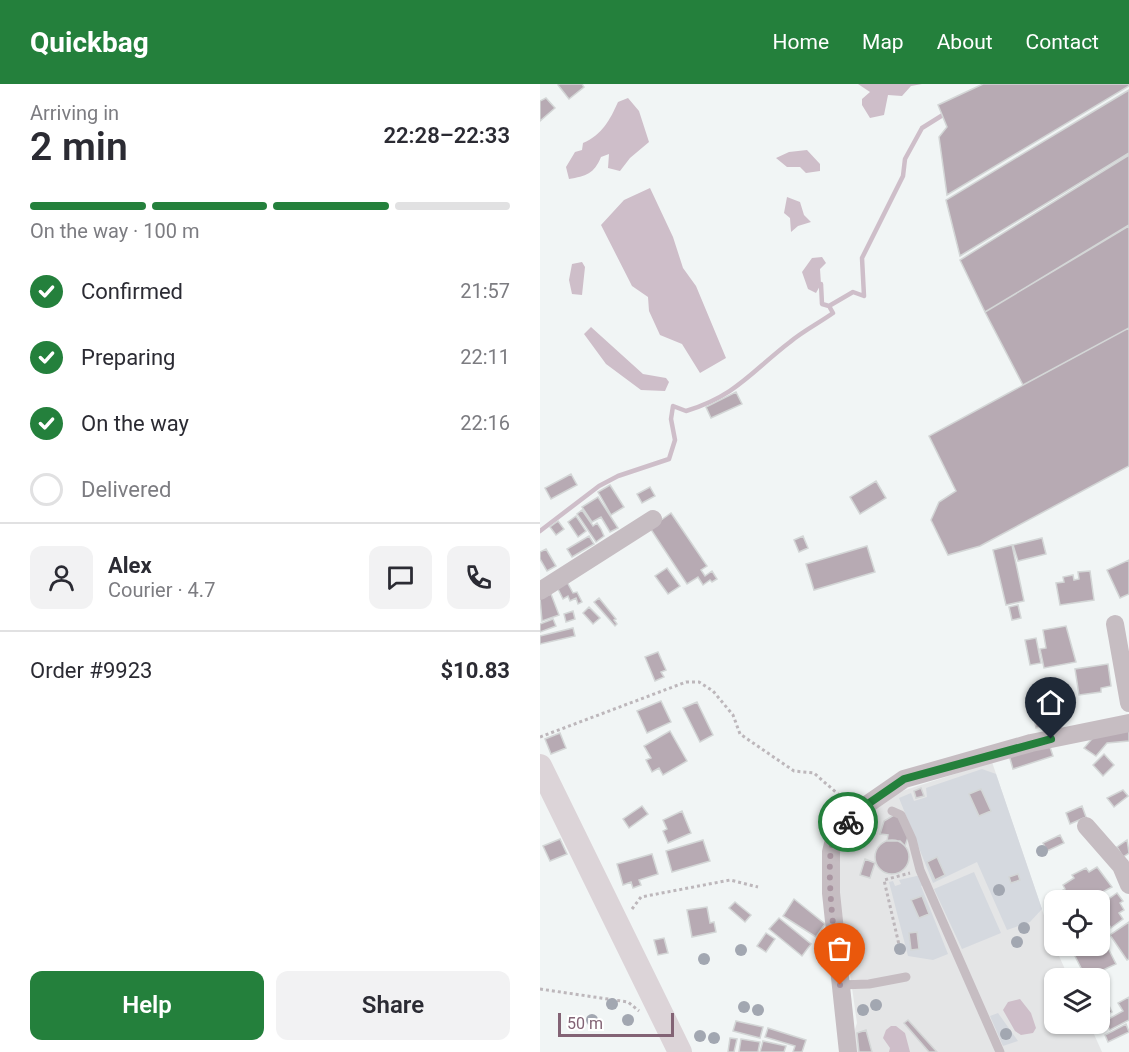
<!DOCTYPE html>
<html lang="en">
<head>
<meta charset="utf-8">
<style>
  body { margin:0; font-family:Roboto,sans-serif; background:#f2f2f3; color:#2b2b33; height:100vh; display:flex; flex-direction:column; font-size:22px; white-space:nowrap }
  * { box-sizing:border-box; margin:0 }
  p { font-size:20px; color:#7c7c81 }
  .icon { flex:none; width:33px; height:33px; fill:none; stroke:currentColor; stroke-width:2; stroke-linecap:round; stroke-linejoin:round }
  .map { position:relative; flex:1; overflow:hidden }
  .details { display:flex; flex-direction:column; background:#fff; width:540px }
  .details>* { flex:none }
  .fabs { position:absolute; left:504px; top:806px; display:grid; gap:12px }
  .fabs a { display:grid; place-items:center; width:66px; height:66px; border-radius:12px; background:#fff; box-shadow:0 2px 4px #0004; font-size:30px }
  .scale { position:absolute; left:18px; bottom:15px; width:116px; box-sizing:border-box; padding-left:6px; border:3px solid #836375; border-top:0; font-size:16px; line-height:21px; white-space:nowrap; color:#836375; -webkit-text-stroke:4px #fff; paint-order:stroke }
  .pin { position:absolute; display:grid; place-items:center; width:51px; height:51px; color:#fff; margin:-62px -26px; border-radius:50% 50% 50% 0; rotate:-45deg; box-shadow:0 0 6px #0007 }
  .pin .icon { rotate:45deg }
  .courier { position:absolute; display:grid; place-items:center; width:60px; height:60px; margin:-30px; border:4px solid #24803c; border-radius:50%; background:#fff; color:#222; box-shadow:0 2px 8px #0007 }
  .overview em { font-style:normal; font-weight:600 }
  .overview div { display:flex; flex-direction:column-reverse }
  .overview { display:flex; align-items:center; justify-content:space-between; height:102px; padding:0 30px }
  h1 { font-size:39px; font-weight:600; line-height:45px }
  .bar { display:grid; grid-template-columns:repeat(4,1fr); gap:9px 6px; align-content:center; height:72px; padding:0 30px }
  .bar i { height:8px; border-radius:4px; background:#e1e1e2 }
  .bar .selected { background:#24803c }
  .bar p { grid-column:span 4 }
  .line { display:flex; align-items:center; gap:15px; padding:0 30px; border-top:2px solid #e1e1e2 }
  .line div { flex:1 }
  .round { display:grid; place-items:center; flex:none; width:63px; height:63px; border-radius:12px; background:#f2f2f3 }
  ol { padding:0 30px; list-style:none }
  li { display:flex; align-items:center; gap:18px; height:66px }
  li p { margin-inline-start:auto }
  li .icon { padding:6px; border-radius:50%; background:#24803c; color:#fff; stroke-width:4 }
  li:last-child { color:#7c7c81 }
  li i { width:33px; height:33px; border:3px solid #e1e1e2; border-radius:50% }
  .primary-button { display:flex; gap:12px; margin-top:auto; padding:12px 30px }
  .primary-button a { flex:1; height:69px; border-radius:12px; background:#24803c; color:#fff; font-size:24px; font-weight:600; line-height:69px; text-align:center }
  .primary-button a+a { background:#f2f2f3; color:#2b2b33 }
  header { display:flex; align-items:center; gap:36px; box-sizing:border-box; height:84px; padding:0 30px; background:#24803c; color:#fff }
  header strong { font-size:28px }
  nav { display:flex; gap:33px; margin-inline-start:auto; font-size:21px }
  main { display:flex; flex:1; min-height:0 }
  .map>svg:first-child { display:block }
  .built { fill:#e4e5e6 }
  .green { fill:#d5d9df }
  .water { fill:#cebec9 }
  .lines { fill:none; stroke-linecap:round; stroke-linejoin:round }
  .stream { stroke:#cebec9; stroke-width:4.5 }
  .building { fill:#b7aab3; stroke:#d3d6d6; stroke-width:1.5 }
  .path { stroke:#bdb7bb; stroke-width:3; stroke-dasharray:3 3; stroke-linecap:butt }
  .service { stroke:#c6bdc2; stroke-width:9 }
  .minor { stroke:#c6bdc2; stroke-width:18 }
  .secondary { stroke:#dcd4d8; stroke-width:24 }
  .tree { fill:#a2a7b1 }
  .done { stroke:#aa96a2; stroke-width:6; stroke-dasharray:0 10.8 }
  .route { stroke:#24803c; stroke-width:8 }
</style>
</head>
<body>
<header>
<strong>Quickbag</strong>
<nav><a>Home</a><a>Map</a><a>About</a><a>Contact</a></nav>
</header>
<main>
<section class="details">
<div class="overview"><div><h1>2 min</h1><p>Arriving in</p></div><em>22:28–22:33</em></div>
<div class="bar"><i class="selected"></i><i class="selected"></i><i class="selected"></i><i></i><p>On the way · 100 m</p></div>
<ol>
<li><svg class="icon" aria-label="check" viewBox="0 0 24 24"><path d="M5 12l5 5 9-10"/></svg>Confirmed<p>21:57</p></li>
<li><svg class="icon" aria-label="check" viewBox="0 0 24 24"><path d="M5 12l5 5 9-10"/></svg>Preparing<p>22:11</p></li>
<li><svg class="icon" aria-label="check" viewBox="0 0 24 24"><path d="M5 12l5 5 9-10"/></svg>On the way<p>22:16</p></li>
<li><i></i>Delivered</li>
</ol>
<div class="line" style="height:108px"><a class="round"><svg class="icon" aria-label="person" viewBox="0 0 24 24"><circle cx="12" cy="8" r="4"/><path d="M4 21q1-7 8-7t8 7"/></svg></a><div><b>Alex</b><p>Courier · 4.7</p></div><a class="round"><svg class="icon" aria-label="chat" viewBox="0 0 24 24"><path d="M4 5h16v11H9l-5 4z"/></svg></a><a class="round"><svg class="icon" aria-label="phone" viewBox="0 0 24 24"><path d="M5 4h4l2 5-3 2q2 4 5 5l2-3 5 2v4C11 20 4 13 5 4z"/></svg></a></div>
<div class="line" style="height:78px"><div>Order #9923</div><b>$10.83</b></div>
<div class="primary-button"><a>Help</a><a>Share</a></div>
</section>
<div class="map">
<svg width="589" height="968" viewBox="0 0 589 968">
  <rect width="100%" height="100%" fill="#f1f5f5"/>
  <path class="built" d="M452,678L514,861L529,894H514V939H549L562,968H316L314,948L317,939L296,791L301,763L322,732L353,710Z"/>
  <path class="green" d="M442,685L456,690L502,825L490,838L467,846L437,778L393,799L359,714L371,709L374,717L387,713L386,704Z
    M434,788L461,849L422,865L394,805Z
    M381,791L385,801L381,802L408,870L393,876L368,872L349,798L353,797L355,802L361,800L359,796Z
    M458,929L478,957L463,962L450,932Z"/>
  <path class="water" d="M318,0H382L371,2L362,12L348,11L344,31L330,34L322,21V15L330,8Z
    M88,14L99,27L109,58L90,74L80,87L68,84L69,70L61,73C54,90 46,92 29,95L26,83L35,68L42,66L43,59C62,51 70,36 78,18Z
    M267,66L280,80V87L266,89L260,83H247L236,74L249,68Z
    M110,104L133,153L143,184L156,202L186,274L160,289L142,260L120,251L109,227L108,213L92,202L61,141L84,116Z
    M247,113L260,118L264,131L271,138L258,142L251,148L250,134L244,129Z
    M282,173L286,179L280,185L281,200L276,209L268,205L262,188L272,174Z
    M42,178L45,183L42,211L32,210L29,196L32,180Z
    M51,243L103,290L126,294L129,298L125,307L101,306L66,280L44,250Z
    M480,915L491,929L496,944L493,949L481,951L475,947L463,926L468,918Z
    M351,942H356L365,949L370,968H349L350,964L343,954L346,946Z"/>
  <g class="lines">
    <path class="stream" d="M281,200L282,220L289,222L313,208L324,212L322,174L363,92L365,75L382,44L406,29
      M0,447L59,402L78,392L129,375L135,356L131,335L133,322L146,327C196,312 212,287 250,258C263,247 279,239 293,229L289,222"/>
  </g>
  <path class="building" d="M20,0H42L44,3L29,15L18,1Z
    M443,0H589V2L407,111L399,53L407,43L398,21Z
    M589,6V69L420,172L406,116Z
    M6,14L15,24L0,37V17Z
    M589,71V141L445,228L420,176Z
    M589,142V244L483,301L445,228Z
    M589,244V382L440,462L408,471L391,436L399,418L416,407L389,352Z
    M196,308L202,320L171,334L166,323Z
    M31,390L37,401L11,415L5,404Z
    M336,397L346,414L320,430L310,413Z
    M70,401L84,423L71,431L58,408Z
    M110,403L115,412L102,419L97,410Z
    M58,413L78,444L70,448L61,433L52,438L42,423Z
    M42,426L53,442L57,439L61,445L64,452L56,458L37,430Z
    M131,429L167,482L161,486L165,492L172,487L177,495L172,498L170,496L163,501L158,493L147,500L110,444Z
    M36,432L46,447L38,453L28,438Z
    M18,437L24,445L16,451L10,443Z
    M49,452L54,460L32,473L27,465Z
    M263,452L268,464L259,468L254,456Z
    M502,454L506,470L478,477L473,461Z
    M472,461L484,517L466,521L453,466Z
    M327,462L335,488L274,506L266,480Z
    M6,465L16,482L7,487L0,475V468Z
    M589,476V510L580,514L567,486Z
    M127,484L140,502L128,510L115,492Z
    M550,487L554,516L520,521L516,499L524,498L523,493L533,491L534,496L539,495L538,488Z
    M27,498L33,509L37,508L42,518L38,520L36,514L30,517L28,512L23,515L17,503Z
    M11,510L19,531L2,537L0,514Z
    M59,514L76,535L74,536L77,540L75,542L54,518Z
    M478,521L481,534L472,536L469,523Z
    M49,523L60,534L53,540L43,529Z
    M33,527L35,535L26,538L24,530Z
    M13,535L16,542L0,548V540Z
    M526,542L536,578L504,584L500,565L506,564L503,546Z
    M33,544L35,552L0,560V552Z
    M496,554L501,579L490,581L485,556Z
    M118,568L126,586L121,588L124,593L115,597L105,573Z
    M568,580L571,602L561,604V608L539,611L535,585Z
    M510,606L513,619L517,618L521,640L496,644L489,609Z
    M121,617L131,638L107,649L97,627Z
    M157,618L173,651L160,658L143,624Z
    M589,644V657L567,659L556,672L544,664L557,649Z
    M130,647L147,677L123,691L119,684L112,688L106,676L111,674L104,662Z
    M20,649L26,664L11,670L5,655Z
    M508,657L513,672L473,685L469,671Z
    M564,670L574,681L563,692L553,681Z
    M381,704L384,712L376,714L374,707Z
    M441,705L451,727L439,732L429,710Z
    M583,706L588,712L574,723L567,714Z
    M102,722L108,730L89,744L83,735Z
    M542,722L546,733L530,740L526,729Z
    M142,727L151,749L128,759L123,747L127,745L123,736Z
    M354,731L359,733L368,753L365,762L360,757H347L348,751L340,750L344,737Z
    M520,751L524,759L507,767L503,759Z
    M20,755L27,770L10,777L3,762Z
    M335 773a17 17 0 1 1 34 0a17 17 0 1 1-34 0Z
    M163,756L170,777L132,788L126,767Z
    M587,756L589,769L583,773L577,763Z
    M112,770L118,790L99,796L101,801L93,804L91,798L83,801L77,780Z
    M397,773L405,791L395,796L387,778Z
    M325,775L335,779L330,794L320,791Z
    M557,783L572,803L555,812L558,816L514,817L512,813L525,805L523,801L534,794L532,791L546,784L549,788Z
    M478,790L480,796L471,799L469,793Z
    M577,809L583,817L580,819L584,826L579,829L583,835L571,844L562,830L560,832V821Z
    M382,812L389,830L379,834L371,816Z
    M254,815L285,840L276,853L243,832Z
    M195,818L211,831L205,838L189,824Z
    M167,823L170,839L174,838L176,848L152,853L147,826Z
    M239,834L271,860L262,872L229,845Z
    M589,838V875L587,876L570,851Z
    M377,848L379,865L371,866L369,849Z
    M226,849L235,855L226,868L217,862Z
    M124,854L128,869L118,871L114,856Z
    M565,858L576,880L546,894L534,870L550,861H560Z
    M564,894L567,902L560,906V896Z
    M561,905L572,928L560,934V906Z
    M589,913V936L570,946L565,937L583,927L578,919Z
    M368,936L397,968H389L364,939Z
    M196,937L223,943L220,954L193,947Z
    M586,940L589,948L568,958L565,951Z
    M228,944L266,956L262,968H253L255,962L225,953Z
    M326,946L332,968H319L317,949Z
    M190,954L197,955L194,968H188Z
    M201,955L220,958L218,968H199Z
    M223,957L246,962L244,968H220Z"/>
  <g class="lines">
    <path class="path" d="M0,653L146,598H159L173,607L193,631L200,650L254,687L274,689L307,718
      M92,825L101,813L190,796L218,803
      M360,865L344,796L370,789
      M0,905L88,918L99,927"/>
    <path class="service" d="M352,727L361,731L372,755L380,786L460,968
      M300,901L329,900L366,893"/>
    <path class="minor" d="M0,507L113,435
      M575,540L589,619
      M546,742L581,782L589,801
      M308,968L291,809V768L295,752L322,724L364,695L491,659L589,639"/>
    <path class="secondary" d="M0,682L140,968"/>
  </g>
  <g class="tree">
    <circle cx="502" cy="767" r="6"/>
    <circle cx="459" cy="806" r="6"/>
    <circle cx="484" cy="844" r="6"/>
    <circle cx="477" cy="858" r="6"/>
    <circle cx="360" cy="865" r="6"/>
    <circle cx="201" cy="866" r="6"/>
    <circle cx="164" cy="875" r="6"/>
    <circle cx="72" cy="920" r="6"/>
    <circle cx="336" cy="921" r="6"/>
    <circle cx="204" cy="923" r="6"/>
    <circle cx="218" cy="926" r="6"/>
    <circle cx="323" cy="926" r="6"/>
    <circle cx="52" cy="936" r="6"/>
    <circle cx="88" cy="936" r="6"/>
    <circle cx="466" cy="950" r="6"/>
    <circle cx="160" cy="952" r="6"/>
    <circle cx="174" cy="954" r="6"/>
  </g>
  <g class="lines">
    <path class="done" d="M300,901C297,871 282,774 295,752C298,747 304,742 308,738"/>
    <path class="route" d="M308,738L322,724L364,695L511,655"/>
  </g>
</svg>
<div class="fabs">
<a><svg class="icon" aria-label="locate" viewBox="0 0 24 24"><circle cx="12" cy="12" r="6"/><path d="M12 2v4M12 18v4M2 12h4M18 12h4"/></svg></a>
<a><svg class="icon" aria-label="layers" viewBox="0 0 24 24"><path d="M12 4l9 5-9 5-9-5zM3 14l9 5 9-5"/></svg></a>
</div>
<div class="scale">50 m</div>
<div class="pin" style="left:300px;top:901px;background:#ea580c"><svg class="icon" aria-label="bag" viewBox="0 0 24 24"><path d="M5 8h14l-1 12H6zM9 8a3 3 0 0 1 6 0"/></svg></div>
<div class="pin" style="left:511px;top:655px;background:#1f2937"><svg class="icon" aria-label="home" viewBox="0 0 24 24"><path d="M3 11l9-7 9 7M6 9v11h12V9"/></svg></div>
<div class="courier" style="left:308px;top:738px"><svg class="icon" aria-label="bike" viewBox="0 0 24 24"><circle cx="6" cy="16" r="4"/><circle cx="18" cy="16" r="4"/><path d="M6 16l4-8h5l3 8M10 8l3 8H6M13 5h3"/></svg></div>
</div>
</main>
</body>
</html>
